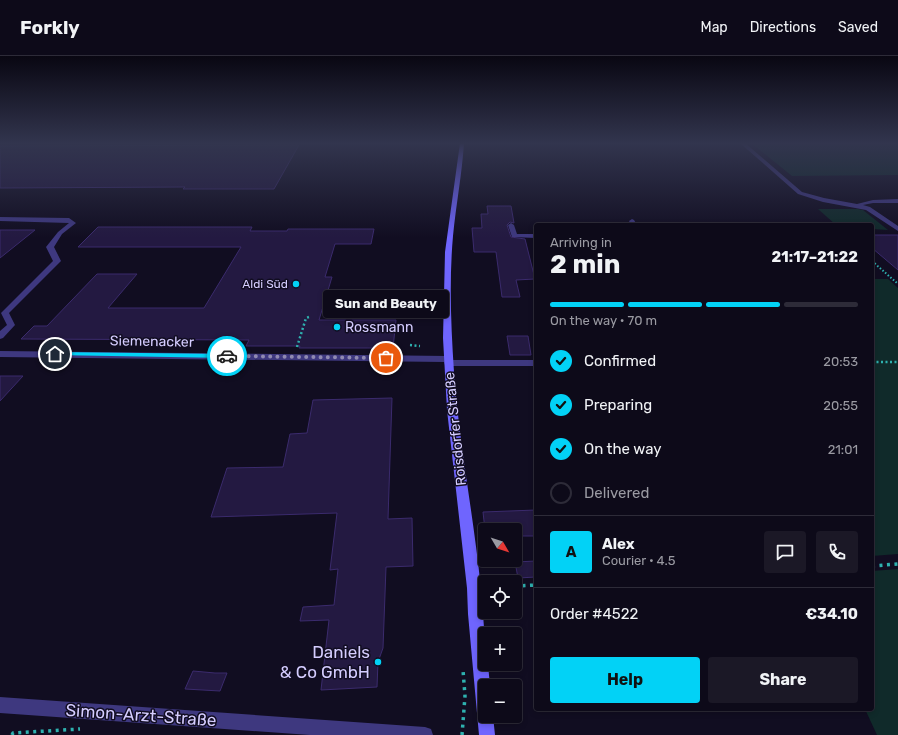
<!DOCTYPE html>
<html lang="en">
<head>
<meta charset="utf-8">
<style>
  body { margin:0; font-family:Rubik,sans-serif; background:#1b1826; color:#f1f3f6; height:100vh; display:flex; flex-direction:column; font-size:15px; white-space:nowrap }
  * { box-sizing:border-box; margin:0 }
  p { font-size:13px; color:#9a9aa2 }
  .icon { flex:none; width:22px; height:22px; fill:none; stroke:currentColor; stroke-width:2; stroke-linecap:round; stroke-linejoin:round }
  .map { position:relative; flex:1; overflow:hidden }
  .drawer { position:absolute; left:534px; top:167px; width:340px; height:488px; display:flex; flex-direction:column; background:#0d0a19; border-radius:4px; box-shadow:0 2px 6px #0003,0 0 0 1px #2d2b38 }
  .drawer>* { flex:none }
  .needle { width:26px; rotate:129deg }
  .controls { position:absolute; left:478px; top:467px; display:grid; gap:8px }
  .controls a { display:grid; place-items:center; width:44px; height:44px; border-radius:4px; background:#0d0a19; box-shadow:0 2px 6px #0003,0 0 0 1px #2d2b38; font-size:20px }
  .pin { position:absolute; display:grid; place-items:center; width:34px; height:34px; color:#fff; margin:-17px; border:2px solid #fff; border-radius:50%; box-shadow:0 1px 4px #0007 }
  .courier { position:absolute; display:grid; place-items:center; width:40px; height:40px; margin:-20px; border:3px solid #02d2f6; border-radius:50%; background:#fff; color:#222; box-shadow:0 1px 5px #0007 }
  .bubble { position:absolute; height:28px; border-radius:4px; background:#0d0a19; box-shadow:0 2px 6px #0003,0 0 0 1px #2d2b38; font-size:13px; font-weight:700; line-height:28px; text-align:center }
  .head em { font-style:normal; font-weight:700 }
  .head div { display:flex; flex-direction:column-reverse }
  .head { display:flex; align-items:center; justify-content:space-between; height:68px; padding:0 16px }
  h1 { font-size:26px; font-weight:700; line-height:30px }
  .bar { display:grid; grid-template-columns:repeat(4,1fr); gap:6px 4px; align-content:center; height:48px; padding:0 16px }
  .bar i { height:5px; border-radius:3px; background:#2d2b38 }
  .bar .on { background:#02d2f6 }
  .bar p { grid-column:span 4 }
  .line { display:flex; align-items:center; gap:10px; padding:0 16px; border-top:1px solid #2d2b38 }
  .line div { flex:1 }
  .round { display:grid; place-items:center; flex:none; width:42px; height:42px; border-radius:4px; background:#1b1826 }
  ol { padding:0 16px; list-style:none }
  li { display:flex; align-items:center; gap:12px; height:44px }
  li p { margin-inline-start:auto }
  li .icon { padding:4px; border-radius:50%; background:#02d2f6; color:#111; stroke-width:4 }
  li:last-child { color:#9a9aa2 }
  li i { width:22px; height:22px; border:2px solid #2d2b38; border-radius:50% }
  .button { display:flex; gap:8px; margin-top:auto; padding:8px 16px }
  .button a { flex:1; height:46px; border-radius:4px; background:#02d2f6; color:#111; font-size:16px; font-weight:700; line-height:46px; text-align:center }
  .button a+a { background:#1b1826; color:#f1f3f6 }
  header { display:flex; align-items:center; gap:24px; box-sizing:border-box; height:56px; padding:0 20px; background:#0d0a19; border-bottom:1px solid #2d2b38 }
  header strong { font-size:19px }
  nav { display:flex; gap:22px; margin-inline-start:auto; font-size:14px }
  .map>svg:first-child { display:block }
  .green { fill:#102a2a }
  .building { fill:#231941; stroke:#3b2b6d }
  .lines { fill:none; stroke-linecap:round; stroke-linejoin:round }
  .path-far2 { stroke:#2eb1af; stroke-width:2; stroke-dasharray:1.5 2; stroke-linecap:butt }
  .path-far1 { stroke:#2eb1af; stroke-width:2.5; stroke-dasharray:2 2.5; stroke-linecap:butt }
  .path { stroke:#2eb1af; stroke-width:3.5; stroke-dasharray:3 4.5; stroke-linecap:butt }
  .service { fill:#3e387f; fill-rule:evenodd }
  .minor { fill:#3e387f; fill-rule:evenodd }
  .secondary { fill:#6f65fe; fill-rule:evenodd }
  .route { fill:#02d2f6 }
  .done { stroke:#908ab1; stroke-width:4; stroke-dasharray:0 7.2 }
  .poi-dot { fill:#02d2f6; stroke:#110d21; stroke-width:1.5 }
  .labels { text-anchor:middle; stroke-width:3; stroke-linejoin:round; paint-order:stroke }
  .far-poi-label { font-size:12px; fill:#d5cdff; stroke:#110d21; text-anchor:end }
  .poi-label { font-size:14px; fill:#d5cdff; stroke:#110d21; text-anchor:start }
  .street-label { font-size:14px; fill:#d5cdff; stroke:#110d21 }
  .near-poi-label { font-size:17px; fill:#d5cdff; stroke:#110d21; text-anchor:end }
  .near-street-label { font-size:17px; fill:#d5cdff; stroke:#110d21 }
</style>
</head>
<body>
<header>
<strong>Forkly</strong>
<nav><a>Map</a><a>Directions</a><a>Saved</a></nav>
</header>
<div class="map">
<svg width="898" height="679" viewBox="0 0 898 679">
  <rect width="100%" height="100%" fill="#110d21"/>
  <path class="green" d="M751,87H898V119L792,120Z
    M818,153H858L863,154L888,174L872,173V169H836Z
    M872,223H888L898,232V498L872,500Z
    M898,513V679H877L865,653H872V515Z"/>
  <path class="building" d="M299,89L274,133H183L185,131L0,132V90Z
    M487,150H511L514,167L510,166L507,169L511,181L525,183L535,223L516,224L520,241H502L496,196H474L472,172H482L481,158H488Z
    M98,171H252L250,175H287L288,173H374L371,188H335L325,221H332L319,264H396L393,292H299L300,290H246L249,284L21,283L34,270H47L97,218H137L108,252H204L241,191H78Z
    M0,174H35L0,202Z
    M872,179H898V214L872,192Z
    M507,280H528L531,299H510Z
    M0,320H23L0,345Z
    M392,342L388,463L412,462L413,510L386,511L383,592L378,606L377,631L321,634L329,564L300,565L303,551L334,549L338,513L330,514L337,457L211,461L227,412L283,411L290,378L307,377L313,344Z
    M536,454V480H515V474H485L483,456Z
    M536,505V521L518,522L515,506Z
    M193,615L215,617H227L220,635L185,633Z"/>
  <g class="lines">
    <path class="path-far2" d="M872,205L898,228"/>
    <path class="path-far1" d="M410,289L420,290
      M297,291L306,262L309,261
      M872,306H898"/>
    <path class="path" d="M872,510L898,508
      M515,530L536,529
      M12,679L13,677L80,673
      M462,679L465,640L463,614"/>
    <path class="service" d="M0,161L69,162L76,167L62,178L54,191L61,205L9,257L15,269L3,282L0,283V275L7,269L1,257L53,205L46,191L58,176L69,167L0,165Z
      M511,167L514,169L517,178H536V182L512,181L508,169Z
      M634,167H772L775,169H631Z"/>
    <path class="minor" d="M740,87H745L802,136L824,142L857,148L873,144L898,143V147H873L863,149L870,151L898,170V175L866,154L823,146L798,138Z
      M632,163L634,164L637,169H631L629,165Z
      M0,295L448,300L451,301L452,304H536V310H448L445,309L444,306L0,301Z
      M0,641L425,671L431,673L433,679H310L0,657Z"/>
    <path class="secondary" d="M460,87H464C462,118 456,149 453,180C449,225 451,271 454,316C461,414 485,510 485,608H488L490,630H485V660H493L495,679H479L468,558L467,532L447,354L443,282L445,196Z"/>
  </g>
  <linearGradient id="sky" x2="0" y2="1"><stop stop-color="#090712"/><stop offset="0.48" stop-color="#32354e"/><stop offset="1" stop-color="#32354e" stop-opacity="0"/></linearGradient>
  <rect width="898" height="182" fill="url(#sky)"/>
  <path class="route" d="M55,296L227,298L230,300L227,302L53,299V297Z"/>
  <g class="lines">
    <path class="done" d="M227,300L386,302"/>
  </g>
  <g class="poi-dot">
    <circle cx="296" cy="228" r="4"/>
    <circle cx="337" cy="271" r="4"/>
    <circle cx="378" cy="606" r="4"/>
  </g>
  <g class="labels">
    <g class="far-poi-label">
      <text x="288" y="232">Aldi Süd</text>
    </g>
    <g class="poi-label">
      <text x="345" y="276">Rossmann</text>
    </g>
    <g class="street-label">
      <text transform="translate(152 285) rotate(1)" y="5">Siemenacker</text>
      <text transform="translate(455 373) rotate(-96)" y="5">Roisdorfer Straße</text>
    </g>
    <g class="near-poi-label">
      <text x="370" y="602">Daniels<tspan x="370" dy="20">&amp; Co GmbH</tspan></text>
    </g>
    <g class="near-street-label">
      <text transform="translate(141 659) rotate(4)" y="6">Simon-Arzt-Straße</text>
    </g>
  </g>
</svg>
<div class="controls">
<a><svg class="needle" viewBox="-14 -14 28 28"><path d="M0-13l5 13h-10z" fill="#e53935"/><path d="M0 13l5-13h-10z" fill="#9a9aa2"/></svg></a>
<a><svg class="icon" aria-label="locate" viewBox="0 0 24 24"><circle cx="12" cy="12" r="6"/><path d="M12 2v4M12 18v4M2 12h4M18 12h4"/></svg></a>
<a>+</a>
<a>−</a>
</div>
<div class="pin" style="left:386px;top:302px;background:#ea580c"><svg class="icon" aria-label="bag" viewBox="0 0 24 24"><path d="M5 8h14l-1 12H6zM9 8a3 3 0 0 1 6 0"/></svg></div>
<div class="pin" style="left:55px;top:298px;background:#1f2937"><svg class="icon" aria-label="home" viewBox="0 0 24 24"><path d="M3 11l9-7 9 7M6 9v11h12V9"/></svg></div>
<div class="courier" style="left:227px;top:300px"><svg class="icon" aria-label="car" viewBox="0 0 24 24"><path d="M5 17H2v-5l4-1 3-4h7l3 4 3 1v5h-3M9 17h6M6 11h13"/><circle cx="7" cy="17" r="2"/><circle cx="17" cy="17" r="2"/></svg></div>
<div class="bubble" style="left:323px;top:234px;width:126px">Sun and Beauty</div>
<section class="drawer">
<div class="head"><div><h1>2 min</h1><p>Arriving in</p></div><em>21:17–21:22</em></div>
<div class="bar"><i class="on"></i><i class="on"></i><i class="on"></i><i></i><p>On the way · 70 m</p></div>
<ol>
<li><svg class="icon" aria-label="check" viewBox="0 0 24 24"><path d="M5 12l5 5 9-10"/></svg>Confirmed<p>20:53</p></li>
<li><svg class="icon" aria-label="check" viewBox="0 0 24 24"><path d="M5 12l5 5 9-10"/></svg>Preparing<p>20:55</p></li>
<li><svg class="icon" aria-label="check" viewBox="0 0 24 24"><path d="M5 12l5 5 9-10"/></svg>On the way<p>21:01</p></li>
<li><i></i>Delivered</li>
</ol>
<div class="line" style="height:72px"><b class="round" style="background:#02d2f6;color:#111">A</b><div><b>Alex</b><p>Courier · 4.5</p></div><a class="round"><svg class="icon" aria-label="chat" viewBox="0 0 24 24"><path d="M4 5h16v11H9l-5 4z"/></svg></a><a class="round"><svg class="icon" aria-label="phone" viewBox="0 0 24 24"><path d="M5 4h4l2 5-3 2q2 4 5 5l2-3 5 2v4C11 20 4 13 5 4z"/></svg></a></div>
<div class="line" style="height:52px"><div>Order #4522</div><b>€34.10</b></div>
<div class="button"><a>Help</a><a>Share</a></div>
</section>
</div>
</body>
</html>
